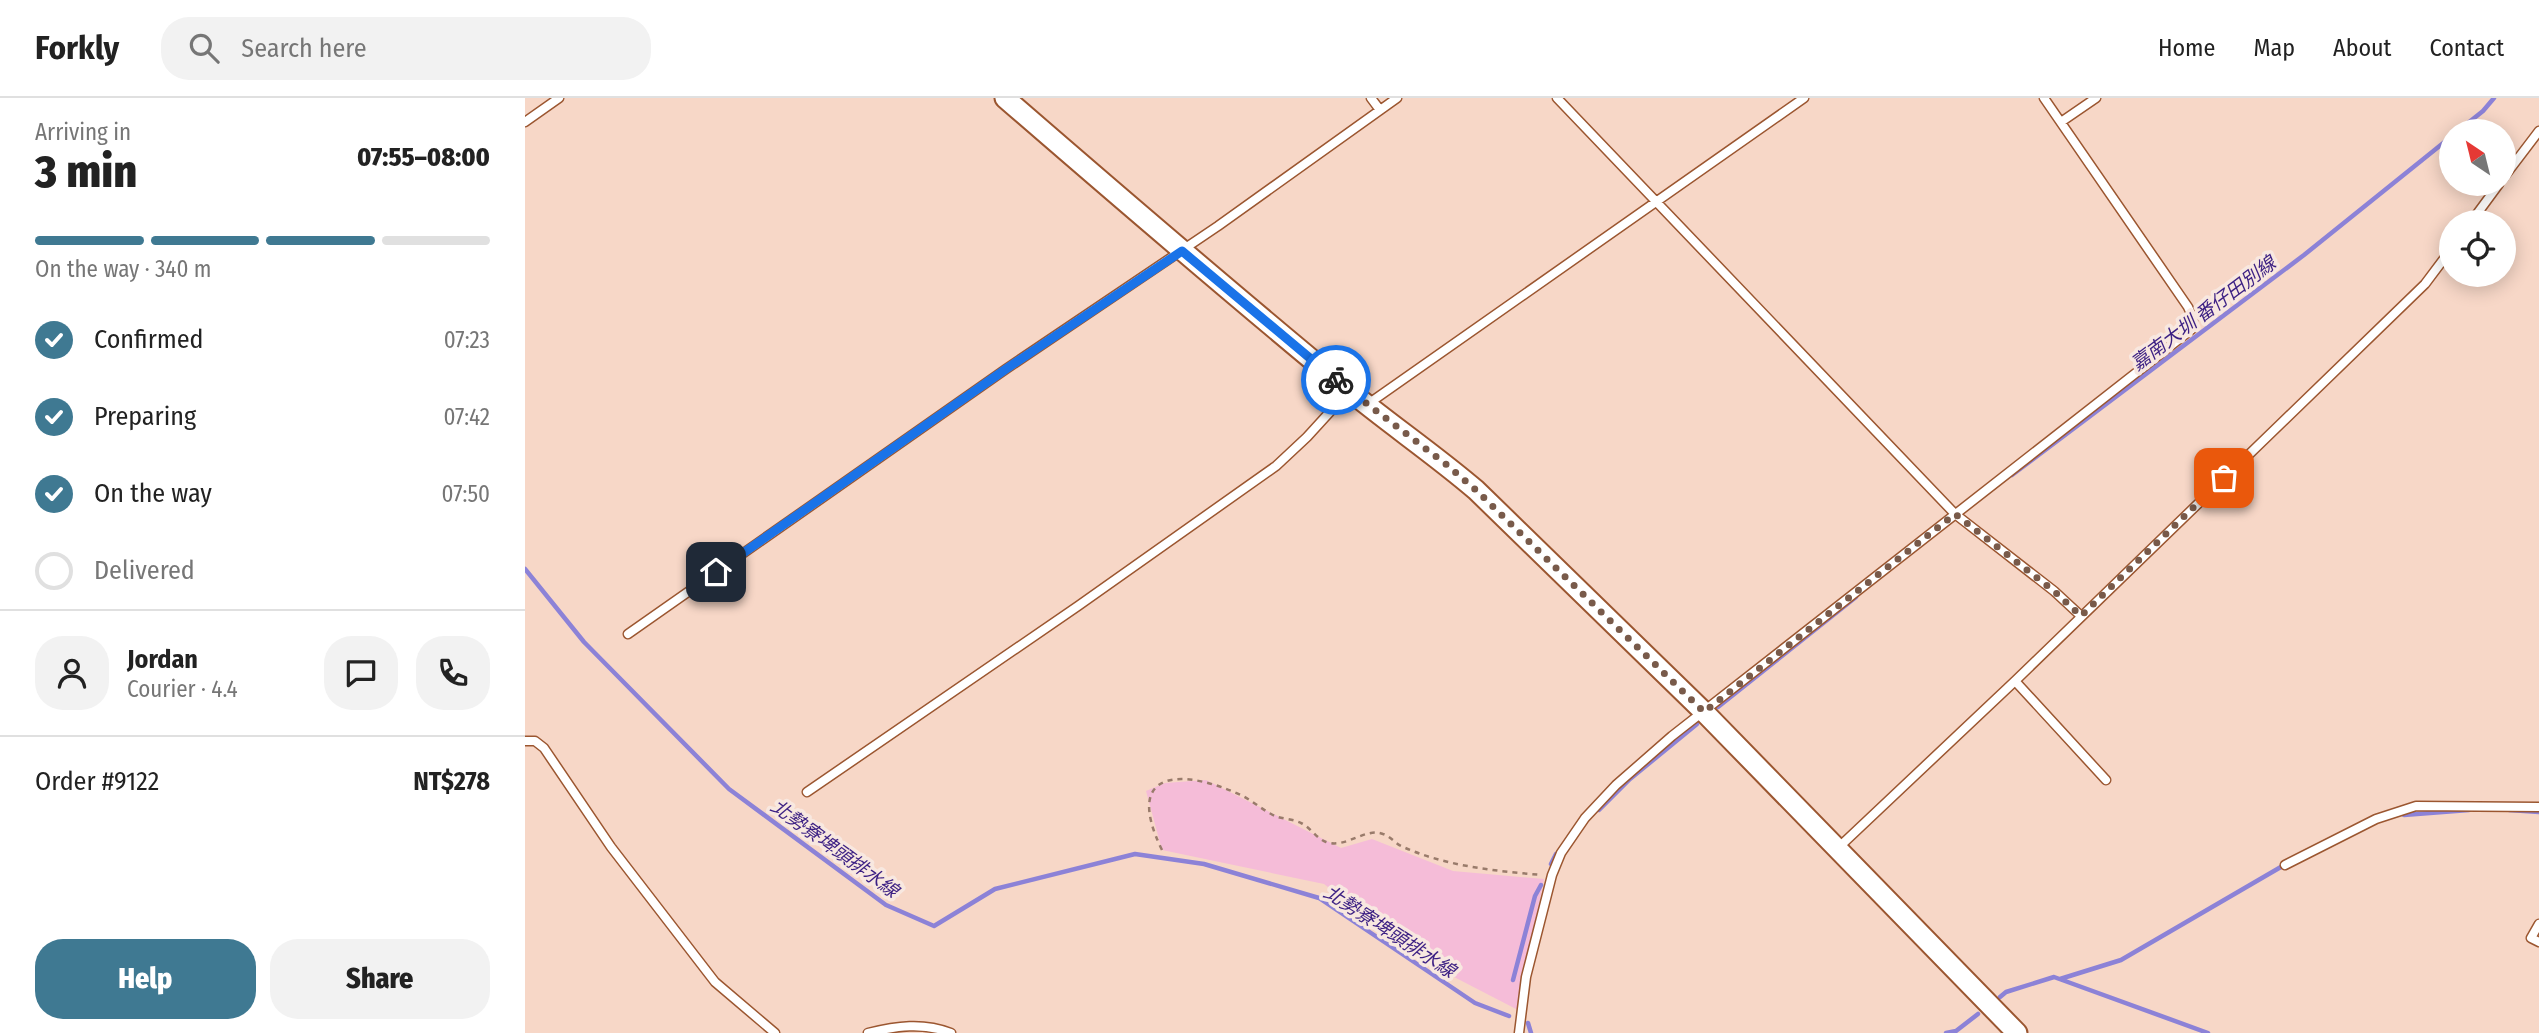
<!DOCTYPE html>
<html lang="en">
<head>
<meta charset="utf-8">
<style>
  body { margin:0; font-family:"Fira Sans Condensed","Noto Sans TC",sans-serif; background:#f2f2f2; color:#222; height:100vh; display:flex; flex-direction:column; font-size:26px; white-space:nowrap }
  * { box-sizing:border-box; margin:0 }
  p { font-size:23px; color:#767676 }
  .icon { flex:none; width:38px; height:38px; fill:none; stroke:currentColor; stroke-width:2; stroke-linecap:round; stroke-linejoin:round }
  .map { position:relative; flex:1; overflow:hidden }
  .side { display:flex; flex-direction:column; background:#fff; width:525px }
  .side>* { flex:none }
  .needle { width:46px; rotate:325deg }
  .controls { position:absolute; left:1914px; top:21px; display:grid; gap:14px }
  .controls a { display:grid; place-items:center; width:77px; height:77px; border-radius:50%; background:#fff; box-shadow:0 4px 18px #0003; font-size:35px }
  .pin { position:absolute; display:grid; place-items:center; width:60px; height:60px; color:#fff; margin:-30px; border-radius:14px; box-shadow:0 4px 10px #0006 }
  .courier { position:absolute; display:grid; place-items:center; width:70px; height:70px; margin:-35px; border:5px solid #1a73e8; border-radius:50%; background:#fff; color:#222; box-shadow:0 2px 9px #0007 }
  .summary em { font-style:normal; font-weight:800 }
  .summary div { display:flex; flex-direction:column-reverse }
  .summary { display:flex; align-items:center; justify-content:space-between; height:119px; padding:0 35px }
  h1 { font-size:46px; font-weight:800; line-height:52px }
  .bar { display:grid; grid-template-columns:repeat(4,1fr); gap:10px 7px; align-content:center; height:84px; padding:0 35px }
  .bar i { height:9px; border-radius:5px; background:#e0e0e0 }
  .bar .active { background:#3f7992 }
  .bar p { grid-column:span 4 }
  .line { display:flex; align-items:center; gap:18px; padding:0 35px; border-top:2px solid #e0e0e0 }
  .line div { flex:1 }
  .round { display:grid; place-items:center; flex:none; width:74px; height:74px; border-radius:28px; background:#f2f2f2 }
  ol { padding:0 35px; list-style:none }
  li { display:flex; align-items:center; gap:21px; height:77px }
  li p { margin-inline-start:auto }
  li .icon { padding:7px; border-radius:50%; background:#3f7992; color:#fff; stroke-width:4 }
  li:last-child { color:#767676 }
  li i { width:38px; height:38px; border:4px solid #e0e0e0; border-radius:50% }
  .button { display:flex; gap:14px; margin-top:auto; padding:14px 35px }
  .button a { flex:1; height:80px; border-radius:28px; background:#3f7992; color:#fff; font-size:28px; font-weight:800; line-height:80px; text-align:center }
  .button a+a { background:#f2f2f2; color:#222 }
  header { display:flex; align-items:center; gap:42px; box-sizing:border-box; height:98px; padding:0 35px; background:#fff; border-bottom:2px solid #e0e0e0 }
  header strong { font-size:33px }
  nav { display:flex; gap:38px; margin-inline-start:auto; font-size:24px }
  .search { width:490px; height:63px; background:#f2f2f2; display:flex; align-items:center; gap:18px; box-sizing:border-box; padding:0 24px; border-radius:28px; color:#767676; font-size:26px }
  main { display:flex; flex:1; min-height:0 }
  .map>svg:first-child { display:block }
  .green { fill:#f5bcd8 }
  .lines { fill:none; stroke-linecap:round; stroke-linejoin:round }
  .stream { stroke:#8c82d7; stroke-width:4.5 }
  .service-casing { stroke:#9b5630; stroke-width:11 }
  .tertiary-casing { stroke:#9b5630; stroke-width:23 }
  .path { stroke:#997b6b; stroke-width:2.5; stroke-dasharray:5 5; stroke-linecap:butt }
  .service { stroke:#fff; stroke-width:8 }
  .tertiary { stroke:#fff; stroke-width:19 }
  .done { stroke:#785a4a; stroke-width:7; stroke-dasharray:0 12.6 }
  .route { stroke:#1a73e8; stroke-width:9 }
  .labels { text-anchor:middle; stroke-width:7; stroke-linejoin:round; paint-order:stroke }
  .water-label { font-size:19px; font-style:italic; fill:#3b1f83; stroke:#f8e8e0 }
</style>
</head>
<body>
<header>
<strong>Forkly</strong>
<div class="search"><svg class="icon" aria-label="search" viewBox="0 0 24 24"><circle cx="10" cy="10" r="6"/><path d="M15 15l6 6"/></svg>Search here</div>
<nav><a>Home</a><a>Map</a><a>About</a><a>Contact</a></nav>
</header>
<main>
<section class="side">
<div class="summary"><div><h1>3 min</h1><p>Arriving in</p></div><em>07:55–08:00</em></div>
<div class="bar"><i class="active"></i><i class="active"></i><i class="active"></i><i></i><p>On the way · 340 m</p></div>
<ol>
<li><svg class="icon" aria-label="check" viewBox="0 0 24 24"><path d="M5 12l5 5 9-10"/></svg>Confirmed<p>07:23</p></li>
<li><svg class="icon" aria-label="check" viewBox="0 0 24 24"><path d="M5 12l5 5 9-10"/></svg>Preparing<p>07:42</p></li>
<li><svg class="icon" aria-label="check" viewBox="0 0 24 24"><path d="M5 12l5 5 9-10"/></svg>On the way<p>07:50</p></li>
<li><i></i>Delivered</li>
</ol>
<div class="line" style="height:126px"><a class="round"><svg class="icon" aria-label="person" viewBox="0 0 24 24"><circle cx="12" cy="8" r="4"/><path d="M4 21q1-7 8-7t8 7"/></svg></a><div><b>Jordan</b><p>Courier · 4.4</p></div><a class="round"><svg class="icon" aria-label="chat" viewBox="0 0 24 24"><path d="M4 5h16v11H9l-5 4z"/></svg></a><a class="round"><svg class="icon" aria-label="phone" viewBox="0 0 24 24"><path d="M5 4h4l2 5-3 2q2 4 5 5l2-3 5 2v4C11 20 4 13 5 4z"/></svg></a></div>
<div class="line" style="height:91px"><div>Order #9122</div><b>NT$278</b></div>
<div class="button"><a>Help</a><a>Share</a></div>
</section>
<div class="map">
<svg width="2014" height="935" viewBox="0 0 2014 935">
  <rect width="100%" height="100%" fill="#f7d7c7"/>
  <path class="green" d="M681,682L816,750L847,741L928,773L1019,781L993,912L902,865L799,786L637,752L621,693L640,685Z"/>
  <g class="lines">
    <path class="stream" d="M1933,33L1958,13L1969,0
      M1487,377L1779,157L1927,38
      M0,471L59,544L204,691L361,807L409,828L470,791L610,756L679,766L794,800L950,905L984,918
      M1193,609L1331,499
      M1074,712L1105,681L1172,626
      M1984,712L2014,714
      M1879,717L1944,712
      M1026,766L1031,756
      M1535,881L1596,862L1761,766
      M988,882L1010,798L1016,787
      M1475,899L1481,894L1529,879L1683,935
      M1003,925L1006,935
      M1421,935L1431,933L1453,916"/>
    <g class="service-casing">
      <path id="service" d="M846,0L855,12
        M1032,0L1430,416L1529,493L1556,518
        M0,24L34,0
        M1536,24L1571,0
        M1979,79L2014,33
        M1946,124L1974,86
        M843,306L1279,0
        M103,536L481,271L693,128L872,0
        M1490,583L1581,682
        M0,643H10L19,650L86,749L190,884L250,935
        M282,694L553,508L751,368L782,339L824,293
        M1312,751L1490,583L1900,186L1927,150
        M1760,767L1851,721L1891,708L2014,709
        M2014,826L2006,840L2014,844
        M343,935C371,928 398,924 426,935
        M994,935L1001,879L1027,777L1036,755L1060,720L1091,687L1147,638L1667,231L1668,220L1663,209L1519,0"/>
    </g>
    <g class="tertiary-casing">
      <path id="tertiary" d="M480,0C593,98 706,195 821,290C863,325 909,356 951,392L1179,614L1492,935"/>
    </g>
    <path class="path" d="M637,752C596,668 661,671 718,698C729,704 739,713 750,718C758,721 768,721 776,725C785,729 792,741 801,744C821,751 840,729 858,736C865,738 870,745 876,748C919,768 970,773 1017,777"/>
    <use href="#service" class="service"/>
    <use href="#tertiary" class="tertiary"/>
  </g>
  <g class="lines">
    <path class="done" d="M811,282L922,367L951,392L1179,614L1430,416L1529,493L1556,518L1699,380"/>
    <path class="route" d="M191,474L481,271L657,153L811,282"/>
  </g>
  <g class="labels">
    <g class="water-label">
      <text transform="translate(1678 215) rotate(-37)" y="7">嘉南大圳 番仔田別線</text>
      <text transform="translate(310 750) rotate(36)" y="7">北勢寮埤頭排水線</text>
      <text transform="translate(865 833) rotate(33)" y="7">北勢寮埤頭排水線</text>
    </g>
  </g>
</svg>
<div class="controls">
<a><svg class="needle" viewBox="-14 -14 28 28"><path d="M0-13l5 13h-10z" fill="#e53935"/><path d="M0 13l5-13h-10z" fill="#767676"/></svg></a>
<a><svg class="icon" aria-label="locate" viewBox="0 0 24 24"><circle cx="12" cy="12" r="6"/><path d="M12 2v4M12 18v4M2 12h4M18 12h4"/></svg></a>
</div>
<div class="pin" style="left:1699px;top:380px;background:#ea580c"><svg class="icon" aria-label="bag" viewBox="0 0 24 24"><path d="M5 8h14l-1 12H6zM9 8a3 3 0 0 1 6 0"/></svg></div>
<div class="pin" style="left:191px;top:474px;background:#1f2937"><svg class="icon" aria-label="home" viewBox="0 0 24 24"><path d="M3 11l9-7 9 7M6 9v11h12V9"/></svg></div>
<div class="courier" style="left:811px;top:282px"><svg class="icon" aria-label="bike" viewBox="0 0 24 24"><circle cx="6" cy="16" r="4"/><circle cx="18" cy="16" r="4"/><path d="M6 16l4-8h5l3 8M10 8l3 8H6M13 5h3"/></svg></div>
</div>
</main>
</body>
</html>
